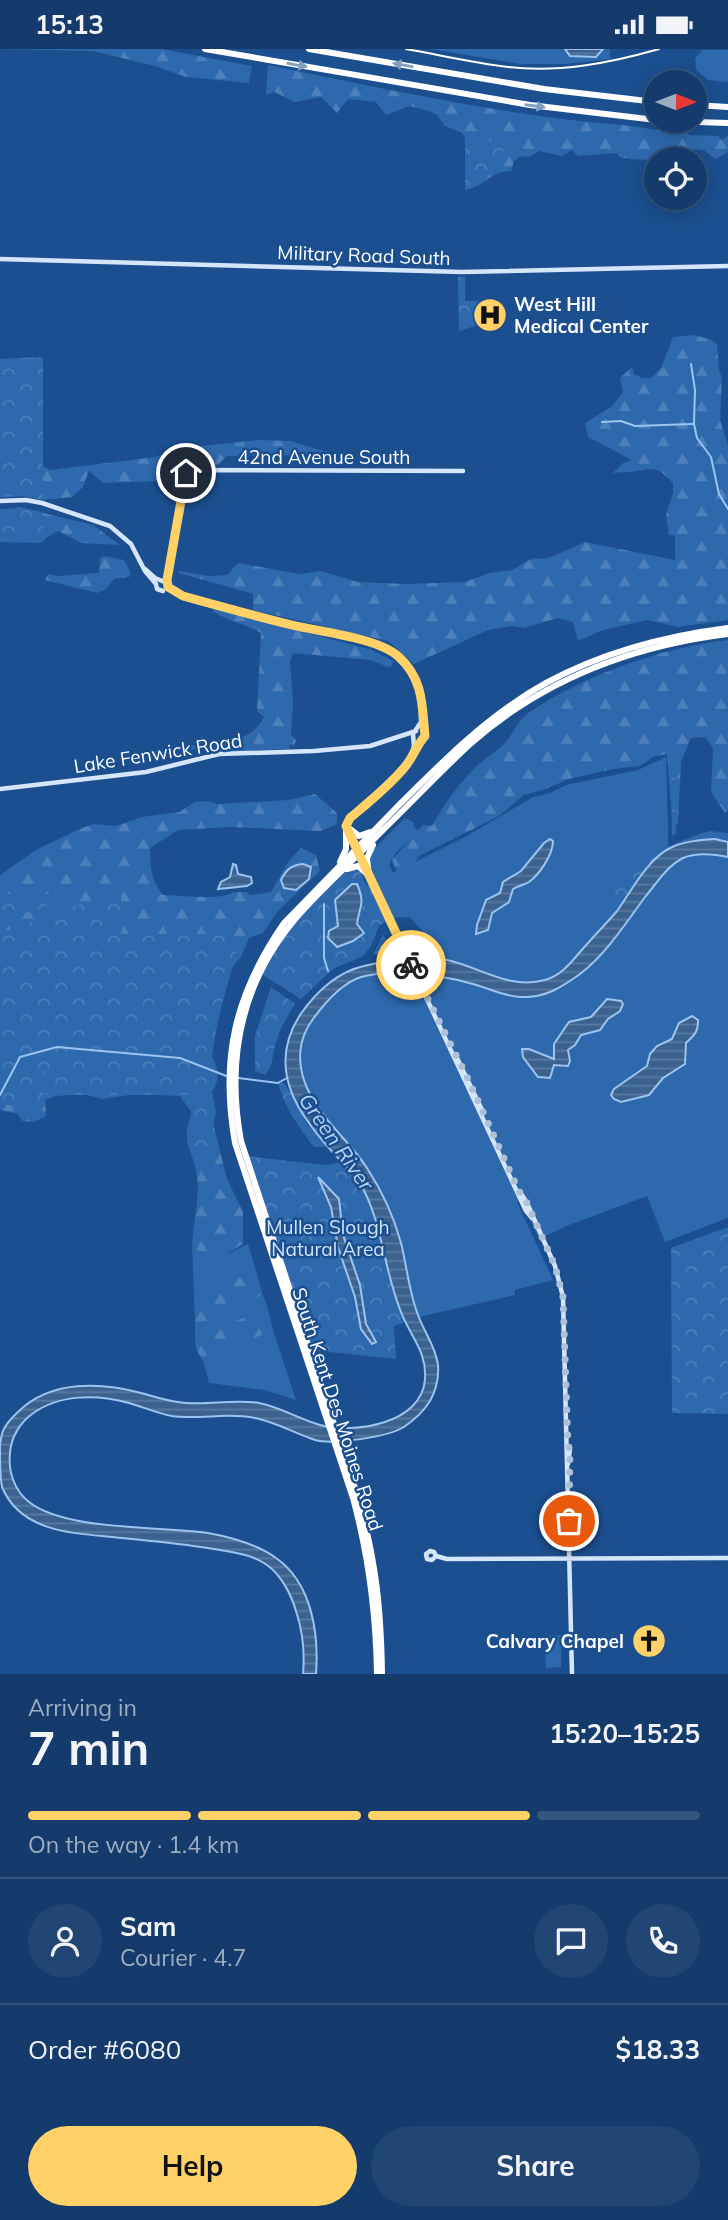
<!DOCTYPE html>
<html lang="en">
<head>
<meta charset="utf-8">
<style>
  body { margin:0; font-family:Mulish,sans-serif; background:#214673; color:#f1f3f6; height:100vh; display:flex; flex-direction:column; font-size:26px; white-space:nowrap }
  * { box-sizing:border-box; margin:0 }
  p { font-size:23px; color:#9dadc1 }
  .icon { flex:none; width:38px; height:38px; fill:none; stroke:currentColor; stroke-width:2; stroke-linecap:round; stroke-linejoin:round }
  .map { position:relative; height:1625px; overflow:hidden }
  .details { display:flex; flex-direction:column; background:#143b6b; flex:1 }
  .details>* { flex:none }
  .needle { width:46px; rotate:90deg }
  .fabs { position:absolute; left:644px; top:21px; display:grid; gap:14px }
  .fabs a { display:grid; place-items:center; width:63px; height:63px; border-radius:50%; background:#143b6b; box-shadow:0 4px 18px #0003,0 0 0 2px #33557e; font-size:35px }
  .pin { position:absolute; display:grid; place-items:center; width:60px; height:60px; color:#fff; margin:-30px; border:4px solid #fff; border-radius:50%; box-shadow:0 2px 7px #0007 }
  .courier { position:absolute; display:grid; place-items:center; width:70px; height:70px; margin:-35px; border:5px solid #ffd166; border-radius:50%; background:#fff; color:#222; box-shadow:0 2px 9px #0007 }
  .headline em { font-style:normal; font-weight:700 }
  .headline div { display:flex; flex-direction:column-reverse }
  .headline { display:flex; align-items:center; justify-content:space-between; height:119px; padding:0 28px }
  h1 { font-size:46px; font-weight:700; line-height:52px }
  .bar { display:grid; grid-template-columns:repeat(4,1fr); gap:10px 7px; align-content:center; height:84px; padding:0 28px }
  .bar i { height:9px; border-radius:5px; background:#33557e }
  .bar .active { background:#ffd166 }
  .bar p { grid-column:span 4 }
  .line { display:flex; align-items:center; gap:18px; padding:0 28px; border-top:2px solid #33557e }
  .line div { flex:1 }
  .round { display:grid; place-items:center; flex:none; width:74px; height:74px; border-radius:37px; background:#214673 }
  .action { display:flex; gap:14px; margin-top:auto; padding:14px 28px }
  .action a { flex:1; height:80px; border-radius:42px; background:#ffd166; color:#111; font-size:28px; font-weight:700; line-height:80px; text-align:center }
  .action a+a { background:#214673; color:#f1f3f6 }
  .status { display:flex; justify-content:space-between; align-items:center; height:49px; padding:0 35px; background:#143b6b; direction:ltr }
  .status svg { height:19px; fill:currentColor }
  .map>svg:first-child { display:block }
  .green { fill:#2e69ad }
  .forest { fill:url(#forest-firs); fill-rule:evenodd }
  .park { fill:url(#park-crowns) }
  .water { fill:url(#water-rules); stroke:#9cc4f0; stroke-width:2 }
  .lines { fill:none; stroke-linecap:round; stroke-linejoin:round }
  .stream { stroke:#9cc4f0; stroke-width:2 }
  .secondary { stroke:#d6e6fa; stroke-width:4.5 }
  .highway { stroke:#fff; stroke-width:6 }
  .tram { stroke:#fff; stroke-width:2 }
  .oneway { fill:#829ec1 }
  .done { stroke:#afc1d8; stroke-width:7; stroke-dasharray:0 12.6 }
  .route { stroke:#ffd166; stroke-width:9 }
  .labels { text-anchor:middle; stroke-width:5; stroke-linejoin:round; paint-order:stroke }
  .street-label { font-size:19px; fill:#fff; stroke:#1b4f8f }
  .poi-label { font-size:19px; font-weight:bold; fill:#fff; stroke:#1b4f8f; text-anchor:start }
  .park-label { font-size:19px; fill:#cfe3fa; stroke:#1b4f8f }
  .water-label { font-size:21px; font-style:italic; fill:#b5d3f5; stroke:#1b4f8f }
</style>
</head>
<body>
<div class="status"><b>15:13</b><svg viewBox="0 0 49 12"><path d="M0 12V9h3v3zM5 12V6h3v6zM10 12V3h3v9zM15 12V0h3v12zM26 1h20v11H26zM47 4h2v5h-2z"/></svg></div>
<div class="map">
<svg width="728" height="1625" viewBox="0 0 728 1625">
  <defs>
    <pattern id="forest-firs" width="22" height="20" patternUnits="userSpaceOnUse" patternTransform="scale(1.75)"><rect width="22" height="20" fill="#2e69ad"/><path d="M5 1l3.5 6h-7zM16 11l3.5 6h-7z" fill="#4d80b9"/></pattern>
    <pattern id="park-crowns" width="20" height="18" patternUnits="userSpaceOnUse" patternTransform="scale(1.75)"><rect width="20" height="18" fill="#2e69ad"/><path d="M2 6a3 3 0 1 1 6 0M12 15a3 3 0 1 1 6 0" fill="none" stroke="#4d80b9"/></pattern>
    <pattern id="water-rules" width="6" height="5" patternUnits="userSpaceOnUse" patternTransform="scale(1.75)"><rect width="6" height="5" fill="#3c6290"/><path d="M0 2.5h6" fill="none" stroke="#597aa1"/></pattern>
  </defs>
  <rect width="100%" height="100%" fill="#1b4f8f"/>
  <path class="green" d="M431,0H610V10L565,15H520Z
    M702,1H728V33L708,31L696,21L695,10Z
    M666,708L669,818C688,805 705,802 728,808V1169L665,1193L647,1147L569,1176L539,1190L520,1150L517,1153L553,1231L515,1241V1246L419,1268C409,1244 406,1216 400,1191C394,1172 386,1154 377,1136C361,1106 333,1085 315,1056C291,1015 296,983 330,951C339,943 348,933 360,929C380,921 413,927 434,926L429,906L431,892L410,868L391,869L372,835L378,832C371,822 368,813 373,801L405,769L413,773L414,778L419,782L414,790C404,793 393,806 389,816L393,824L467,787L533,748L548,745L566,736L638,721Z
    M192,1195L206,1210L225,1206L248,1195L256,1222L194,1246Z
    M263,1246L267,1257L195,1292V1279Z
    M273,1281L296,1351L264,1341L209,1334L203,1312Z
    M561,1586V1618L546,1619L545,1587Z"/>
  <path class="forest" d="M0,0H161L252,17L249,34L186,28L155,17L93,2Z
    M268,16C385,40 502,66 621,76C639,77 670,85 685,81L689,86L718,87L722,91L728,86V103L715,110L704,101L692,100L688,107C679,106 674,107 665,109C652,112 633,111 619,108L617,104L578,107L572,101L562,107L539,102L529,108L521,107L514,112L511,122C488,123 485,138 465,141L470,95L462,84L445,77L437,66L429,62L410,57L386,66L376,53L348,50L337,64L321,48L295,53L274,43L266,46Z
    M694,286L709,290L717,295L719,321L722,329L720,371L728,396V571L678,578L647,571L603,581L578,592L573,573L558,569L524,579L511,577L488,581L414,615L388,592L253,561V545L179,524V522L209,527L227,526L238,514L300,525L321,522L358,533L406,535L465,533L489,524L512,521L533,509L542,510L551,508L585,493L675,511V487L669,486L666,466L673,444V434C655,415 653,420 630,423C623,424 619,422 612,425L623,414L632,411L588,388L585,374L611,358L623,344L620,329L632,318L634,325L642,329H651L661,319L673,288Z
    M41,308L43,310V417L50,421L155,408L185,399L259,391L290,392L348,409L355,417L329,415L297,406L227,407L218,416L176,415L166,436L161,432L103,434L89,422L82,439L72,448L43,451L24,447L0,448V310Z
    M19,458L93,476L120,496L81,494L58,482L47,488L42,494L0,493V463Z
    M104,507L124,511L131,525L129,528L114,530L106,540L97,544L45,531L48,525L58,527L99,524L100,509Z
    M215,559L372,601L393,612L392,617L388,618L370,611L293,604L290,612L293,652L291,686L296,691L294,698L290,695L289,700L221,703L189,700L190,697C218,693 250,696 264,668L257,662L261,584C244,574 226,572 213,562Z
    M728,591V761L725,764L711,743L713,699L705,688L691,689L681,713L678,774L673,781L667,705L653,708L640,717L613,720L569,730L548,739L524,746L499,767L419,807L407,825L398,826L392,811L423,776L432,777C443,757 456,738 473,721C481,712 492,706 502,697C512,688 517,672 528,664C583,627 662,598 728,591Z
    M315,745L337,764V775L321,782L231,778L178,781L150,799C150,818 151,831 163,846C179,846 222,852 233,843H247L250,846L271,843L288,813L301,799L316,806L320,822L277,863L263,884L249,889L241,908L222,929L218,971L211,1005C218,1019 221,1029 212,1043L216,1063L213,1075L227,1130L243,1163V1195L225,1206L205,1210L192,1195C193,1177 200,1146 197,1128C194,1100 179,1096 192,1064L180,1047L136,1045L102,1050L84,1045L56,1047L45,1051L46,1067L34,1073L22,1072L18,1065L0,1061V826L36,801L79,780L94,775L116,777L142,768L179,763L195,753L208,752L217,755L289,751ZM297,815L308,816L296,841L284,839Z
    M256,1222L263,1246L195,1279L194,1246Z
    M267,1257L273,1281L203,1312L196,1300L195,1292Z"/>
  <path class="park" d="M465,88L500,94L504,99L501,109L465,141Z
    M458,228H465V252H481V275L459,282Z
    M22,310H43V451L22,447L0,448V312Z
    M22,459L43,463V492L0,493V460Z
    M671,703L676,705V785L672,787Z
    M710,782L728,784V793C677,781 653,810 626,847H612C638,813 668,794 710,782Z
    M355,821L360,823L367,837L372,835L391,869L379,877L371,897L363,907L333,920L301,950L260,924L288,880L342,823Z
    M0,845H80L0,873Z
    M109,845H121V885H228L237,904C217,969 199,1031 219,1098H191V1046H45L44,1004L43,1056H0V884Z
    M383,885L392,903L373,906Z
    M271,938L295,955C288,967 280,979 276,993C272,1005 274,1016 265,1026L255,1022V987Z
    M278,1034H284L299,1057L306,1074L328,1098H314C298,1077 285,1059 278,1034Z
    M245,1107L325,1116L342,1113C388,1150 380,1224 406,1273L394,1277L396,1310L310,1301Z
    M728,1178V1365L672,1364L671,1199Z"/>
  <path class="water" d="M565,0H603L596,8L570,7Z
    M550,790L553,792C553,805 540,825 529,833C524,836 518,837 513,840L509,853L492,864L488,881L476,885L477,876L486,851L500,844L503,833L521,822L544,794Z
    M715,790L728,793V808C714,805 697,803 683,809C667,817 656,835 645,848C626,874 606,905 580,925C562,938 545,949 522,948C504,948 487,938 469,934C443,926 386,920 361,928C342,934 324,955 313,970C297,991 297,1016 307,1039C321,1071 349,1091 367,1119C382,1142 394,1168 401,1194C407,1218 409,1243 418,1266C424,1283 436,1298 438,1316C439,1329 436,1341 430,1352C424,1362 414,1371 404,1378C388,1388 333,1396 315,1391C294,1384 276,1373 255,1369C227,1363 200,1371 172,1367C157,1364 143,1358 129,1354C97,1345 59,1345 32,1365C20,1374 11,1388 10,1404C8,1422 14,1441 29,1453C66,1482 160,1477 208,1484C230,1488 258,1496 276,1509C312,1534 319,1585 316,1625H303C305,1602 303,1583 296,1562C291,1545 281,1526 267,1516C252,1505 231,1503 214,1500C184,1495 153,1492 122,1489C79,1484 22,1486 2,1438C0,1427 0,1413 0,1401C0,1382 5,1375 19,1362C51,1331 101,1333 141,1344C156,1348 170,1353 186,1354C210,1356 234,1350 259,1354C280,1358 299,1370 320,1376C354,1385 422,1375 425,1330C427,1302 410,1287 401,1263C383,1219 383,1173 359,1132C354,1123 347,1118 340,1111C301,1070 264,1022 300,966C316,943 337,923 364,917C389,911 421,907 447,911C480,918 509,941 545,931C560,927 570,915 580,903C592,889 605,876 617,862C632,841 647,811 670,799C684,792 701,791 715,790Z
    M233,815L236,816L238,825L251,828L252,834L247,837L218,840L221,833L230,828Z
    M303,815L311,818L309,830L296,841L284,839L281,831C286,821 291,816 303,815Z
    M352,835H357C366,856 359,857 357,875L364,884L353,892L337,898L328,889L329,882L338,877L335,851Z
    M607,950L621,952L623,955L620,962L608,970L600,981L581,986L575,996L568,1001L570,1012L568,1017L554,1016L550,1029L538,1028L523,1008L522,1000H529L554,1010V995L569,973L591,968Z
    M692,967L698,971C698,984 694,986 686,994L685,1015L663,1029L649,1046L621,1053L614,1050L611,1046L614,1040L647,1017L650,1005L657,997L672,990L679,974Z
    M318,1128L339,1150L343,1186L360,1236L366,1275L376,1293L372,1295L361,1280L355,1248L338,1198L331,1158Z"/>
  <g class="lines">
    <path class="stream" d="M691,315L695,341L694,375L697,389L711,408L719,445L728,460
      M602,373L621,372L635,377L693,375
      M324,855V909L328,922
      M238,1029L278,1034L287,1029
      M0,1046L20,1008L57,998L180,1009L229,1028"/>
    <path class="secondary" d="M0,210L462,223L728,217
      M463,422L189,421L185,426L167,532L168,538L183,547C219,557 255,568 292,576C321,583 379,589 399,608C424,631 422,658 425,687C416,697 413,709 404,719C388,738 369,753 350,769L346,777L526,1162L532,1169
      M0,452L26,451L42,454L110,477L131,495L145,522L156,535L157,540L163,542
      M145,520L155,529L167,534
      M410,710L414,697L413,685L421,673V649
      M0,740L146,723L219,705L314,702L370,697L416,682
      M457,1009L482,1061
      M520,1143L527,1154L555,1217L563,1248L572,1625
      M567,1397L570,1400L568,1415
      M430,1502L434,1503L436,1507L447,1510L728,1509
      M430,1502L426,1505L427,1510L432,1511L436,1507"/>
    <path class="highway" d="M205,0L530,56L656,71
      M309,0L544,40L656,53
      M695,56L728,58
      M665,72L728,74
      M346,777L359,787L370,783
      M340,813L346,800V777
      M347,820L358,817L367,825
      M369,827L367,809L373,796
      M377,1625C376,1564 369,1508 353,1449L235,1094C220,1009 235,945 284,874C321,836 358,798 395,760C442,713 488,666 546,634C603,603 664,587 728,579
      M382,1625C381,1559 376,1512 358,1448L241,1092C226,1010 241,934 296,869C323,838 354,811 382,782C411,754 439,724 469,696C542,631 632,597 728,585"/>
    <path class="tram" d="M406,0C440,6 474,14 508,18C559,24 610,14 659,0"/>
  </g>
  <defs><path id="oneway-solid" d="M-6-.8H1V-3.2L6.5 0L1 3.2V.8H-6Z" transform="scale(1.75)"/></defs>
  <g class="oneway">
    <use href="#oneway-solid" transform="translate(297 16) rotate(10)"/>
    <use href="#oneway-solid" transform="translate(403 16) rotate(-170)"/>
    <use href="#oneway-solid" transform="translate(535 57) rotate(8)"/>
  </g>
  <g class="lines">
    <path class="done" d="M411,916L468,1030L519,1142L527,1154L555,1217L563,1248L568,1397L570,1400L569,1472"/>
    <path class="route" d="M186,424L167,531L168,538L183,547C219,557 255,567 292,576C321,583 379,589 399,608C424,631 422,658 425,687C416,697 413,709 404,719C388,738 369,753 350,769L346,777L411,916"/>
  </g>
  <defs>
    <g id="hospital-disc" transform="scale(1.75)"><circle r="9.5" fill="#ffd166" stroke="#1b4f8f"/><path d="M-5-5h3v3.5h4V-5h3V5h-3V1.5h-4V5h-3Z" fill="#111"/></g>
    <g id="church-disc" transform="scale(1.75)"><circle r="9.5" fill="#ffd166" stroke="#1b4f8f"/><path d="M-1.2-6h2.4v3.5h3.3v2.4h-3.3V6h-2.4V-.1h-3.3v-2.4h3.3Z" fill="#111"/></g>
  </defs>
  <g fill-rule="evenodd">
    <use href="#hospital-disc" x="490" y="266"/>
    <use href="#church-disc" x="649" y="1592"/>
  </g>
  <g class="labels">
    <g class="street-label">
      <text transform="translate(364 206) rotate(2)" y="7">Military Road South</text>
      <text x="324" y="415">42nd Avenue South</text>
      <text transform="translate(158 704) rotate(-9)" y="7">Lake Fenwick Road</text>
      <text transform="translate(338 1360) rotate(72)" y="7">South Kent Des Moines Road</text>
    </g>
    <g class="poi-label">
      <text x="514" y="262">West Hill<tspan x="514" dy="22">Medical Center</tspan></text>
      <text x="624" y="1599" text-anchor="end">Calvary Chapel</text>
    </g>
    <g class="park-label">
      <text x="328" y="1185">Mullen Slough<tspan x="328" dy="22">Natural Area</tspan></text>
    </g>
    <g class="water-label">
      <text transform="translate(336 1093) rotate(55)" y="7">Green River</text>
    </g>
  </g>
</svg>
<div class="fabs">
<a><svg class="needle" viewBox="-14 -14 28 28"><path d="M0-13l5 13h-10z" fill="#e53935"/><path d="M0 13l5-13h-10z" fill="#9dadc1"/></svg></a>
<a><svg class="icon" aria-label="locate" viewBox="0 0 24 24"><circle cx="12" cy="12" r="6"/><path d="M12 2v4M12 18v4M2 12h4M18 12h4"/></svg></a>
</div>
<div class="pin" style="left:569px;top:1472px;background:#ea580c"><svg class="icon" aria-label="bag" viewBox="0 0 24 24"><path d="M5 8h14l-1 12H6zM9 8a3 3 0 0 1 6 0"/></svg></div>
<div class="pin" style="left:186px;top:424px;background:#1f2937"><svg class="icon" aria-label="home" viewBox="0 0 24 24"><path d="M3 11l9-7 9 7M6 9v11h12V9"/></svg></div>
<div class="courier" style="left:411px;top:916px"><svg class="icon" aria-label="bike" viewBox="0 0 24 24"><circle cx="6" cy="16" r="4"/><circle cx="18" cy="16" r="4"/><path d="M6 16l4-8h5l3 8M10 8l3 8H6M13 5h3"/></svg></div>
</div>
<section class="details">
<div class="headline"><div><h1>7 min</h1><p>Arriving in</p></div><em>15:20–15:25</em></div>
<div class="bar"><i class="active"></i><i class="active"></i><i class="active"></i><i></i><p>On the way · 1.4 km</p></div>
<div class="line" style="height:126px"><a class="round"><svg class="icon" aria-label="person" viewBox="0 0 24 24"><circle cx="12" cy="8" r="4"/><path d="M4 21q1-7 8-7t8 7"/></svg></a><div><b>Sam</b><p>Courier · 4.7</p></div><a class="round"><svg class="icon" aria-label="chat" viewBox="0 0 24 24"><path d="M4 5h16v11H9l-5 4z"/></svg></a><a class="round"><svg class="icon" aria-label="phone" viewBox="0 0 24 24"><path d="M5 4h4l2 5-3 2q2 4 5 5l2-3 5 2v4C11 20 4 13 5 4z"/></svg></a></div>
<div class="line" style="height:91px"><div>Order #6080</div><b>$18.33</b></div>
<div class="action"><a>Help</a><a>Share</a></div>
</section>
</body>
</html>
